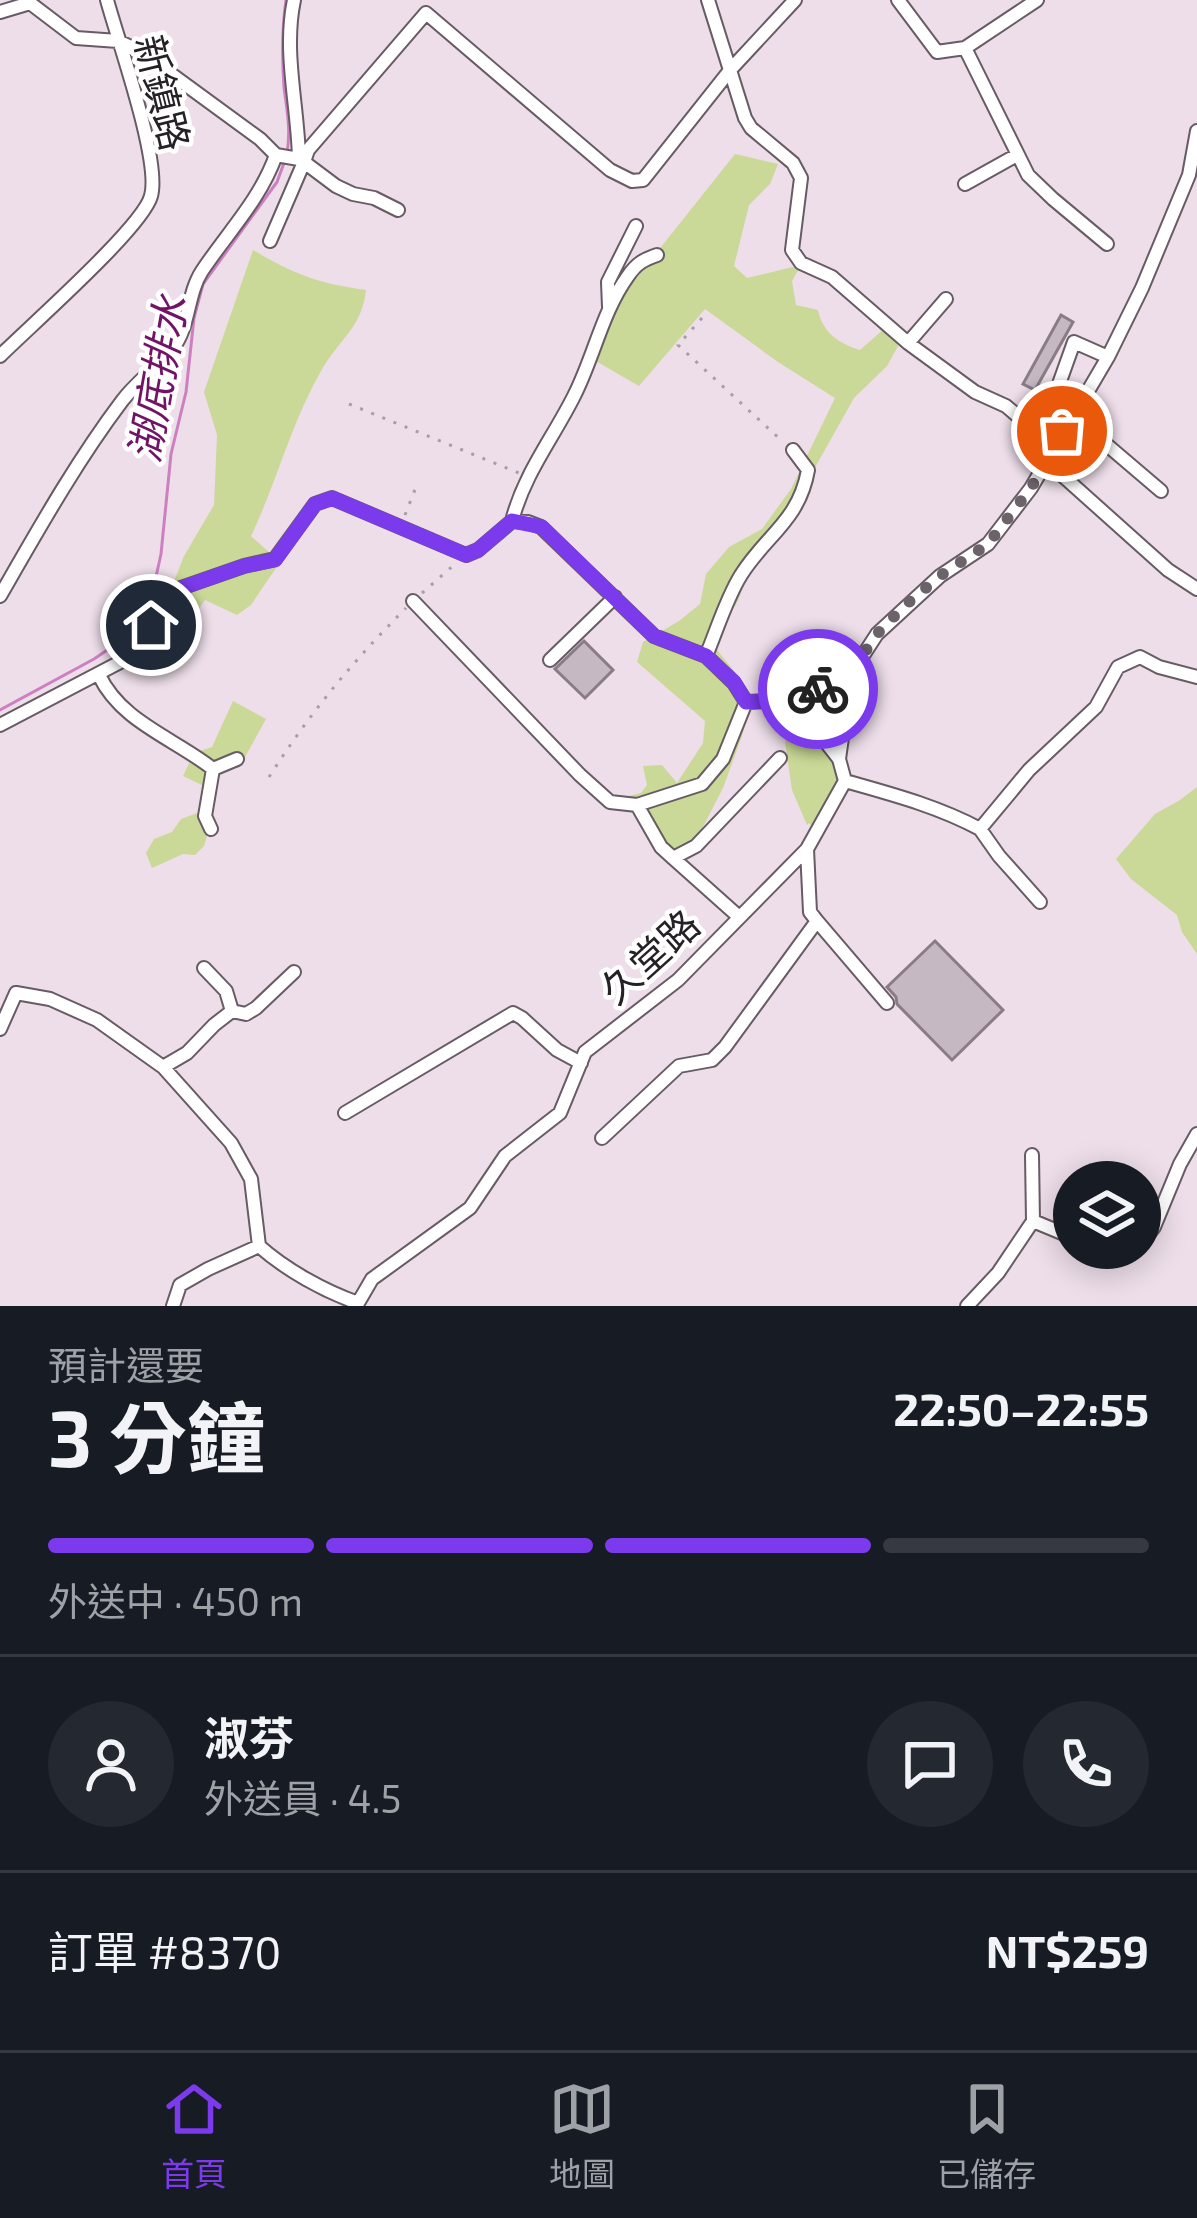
<!DOCTYPE html>
<html lang="zh-TW">
<head>
<meta charset="utf-8">
<style>
  body { margin:0; font-family:"Exo 2","Noto Sans TC",sans-serif; background:#242831; color:#f1f3f6; height:100vh; display:flex; flex-direction:column; font-size:45px; white-space:nowrap }
  * { box-sizing:border-box; margin:0 }
  p { font-size:39px; color:#9ea1a6 }
  .icon { flex:none; width:66px; height:66px; fill:none; stroke:currentColor; stroke-width:2; stroke-linecap:round; stroke-linejoin:round }
  .map { position:relative; height:1306px; overflow:hidden }
  .panel { display:flex; flex-direction:column; background:#171b24; flex:1 }
  .panel>* { flex:none }
  .fabs { position:absolute; left:1053px; top:1161px; display:grid; gap:24px }
  .fabs a { display:grid; place-items:center; width:108px; height:108px; border-radius:50%; background:#171b24; box-shadow:0 6px 30px #0003; font-size:60px }
  .pin { position:absolute; display:grid; place-items:center; width:102px; height:102px; color:#fff; margin:-51px; border:6px solid #fff; border-radius:50%; box-shadow:0 3px 12px #0007 }
  .courier { position:absolute; display:grid; place-items:center; width:120px; height:120px; margin:-60px; border:9px solid #7c3aed; border-radius:50%; background:#fff; color:#222; box-shadow:0 3px 15px #0007 }
  .overview em { font-style:normal; font-weight:700 }
  .overview div { display:flex; flex-direction:column-reverse }
  .overview { display:flex; align-items:center; justify-content:space-between; height:204px; padding:0 48px }
  h1 { font-size:78px; font-weight:700; line-height:90px }
  .bar { display:grid; grid-template-columns:repeat(4,1fr); gap:18px 12px; align-content:center; height:144px; padding:0 48px }
  .bar i { height:15px; border-radius:9px; background:#363941 }
  .bar .selected { background:#7c3aed }
  .bar p { grid-column:span 4 }
  .line { display:flex; align-items:center; gap:30px; padding:0 48px; border-top:3px solid #363941 }
  .line div { flex:1 }
  .round { display:grid; place-items:center; flex:none; width:126px; height:126px; border-radius:63px; background:#242831 }
  .tab-bar { display:flex; justify-content:space-around; align-items:center; height:168px; border-top:3px solid #363941; background:#171b24; font-size:33px; color:#9ea1a6 }
  .tab-bar a { display:grid; justify-items:center; gap:6px }
  .tab-bar .selected { color:#7c3aed }
  .map>svg:first-child { display:block }
  .green { fill:#cad997 }
  .lines { fill:none; stroke-linecap:round; stroke-linejoin:round }
  .stream { stroke:#cd80c1; stroke-width:3 }
  .building { fill:#c6b8c3; stroke:#897c86; stroke-width:3 }
  .minor-casing { stroke:#675b64; stroke-width:16 }
  .path { stroke:#a99da6; stroke-width:3; stroke-dasharray:3 9; stroke-linecap:butt }
  .minor { stroke:#fff; stroke-width:12 }
  .done { stroke:#6c636a; stroke-width:12; stroke-dasharray:0 21.6 }
  .route { stroke:#7c3aed; stroke-width:15 }
  .labels { text-anchor:middle; stroke-width:9; stroke-linejoin:round; paint-order:stroke }
  .street-label { font-size:39px; fill:#262125; stroke:#fff }
  .water-label { font-size:42px; font-style:italic; fill:#711467; stroke:#fff }
</style>
</head>
<body>
<div class="map">
<svg width="1197" height="1306" viewBox="0 0 1197 1306">
  <rect width="100%" height="100%" fill="#eddee9"/>
  <path class="green" d="M735,154L778,164L770,184L749,205L734,266L747,278L801,265L792,281L796,305L818,310C823,333 838,343 860,350L885,328L898,346L887,366L854,398L808,480L749,571C743,583 741,599 733,609C724,622 718,631 713,645L739,677L752,697L742,736L723,788L686,860L630,808L613,804L625,797L641,793L647,785L643,766L662,765L677,783L703,743L705,721L637,662L643,642L679,621L700,604L706,574L729,547L762,529L791,489L835,398L778,362L705,309L639,386L594,360L607,315Z
    M253,250C296,275 317,283 366,290C362,328 339,339 321,371C291,423 277,482 251,536L280,562L251,605L237,615L205,600L175,641L143,624L171,589L184,556L214,505L217,435L204,392Z
    M845,677V781L828,796L814,828L809,823L807,825L792,790L785,742L806,687Z
    M233,701L266,719L239,768L218,765L206,787L183,776L194,753L212,747Z
    M1197,787V954L1182,932L1177,915L1131,879L1116,859L1155,814L1180,800Z
    M200,812L209,829L204,846L195,855L183,854L152,868L146,853L154,839L172,832L181,819Z"/>
  <g class="lines">
    <path class="stream" d="M286,0C282,28 282,59 284,87C287,112 291,127 287,154
      M0,710L94,659L128,636L150,604L161,554L171,454L186,392L194,318L203,284L277,182L284,163"/>
  </g>
  <path class="building" d="M1061,315L1073,322L1035,390L1023,384Z
    M584,641L613,670L585,698L555,669Z
    M935,941L1003,1010L952,1060L897,1004L896,997L887,987Z"/>
  <g class="lines">
    <g class="minor-casing">
      <path id="minor" d="M294,0C283,52 298,106 299,159
        M708,0L745,118L751,128L793,163L801,178L792,250L801,263L832,277L908,343L975,392L1006,406L1061,453L1063,476L1168,570L1197,589
        M898,0L937,52L965,48L1037,0
        M0,12L30,3L76,38L118,41L141,52L260,139L276,155L299,159
        M965,48L1028,175L1053,199L1107,244
        M299,159L304,162L308,150L426,13L610,170L632,181L643,180L731,69L795,0
        M965,184L1017,155
        M270,241L304,162L336,186L353,194L374,198L398,210
        M609,307L608,282L636,226
        M908,343L946,299
        M0,356C29,327 143,227 151,196C161,161 118,41 107,0
        M1054,398L1074,342L1108,357
        M1073,416L1161,491
        M512,521C524,474 553,438 574,396C594,357 602,312 628,276C637,263 643,260 657,255
        M0,596C38,530 76,462 122,401C137,381 158,367 173,348C190,326 187,294 202,271C228,232 260,200 276,155
        M413,601L580,775L610,802L637,805L661,847L673,858L696,846L780,758
        M706,656C717,630 726,599 741,575C766,535 799,521 808,470L793,450
        M550,660L615,597
        M99,675C121,722 174,738 213,769L205,816L211,829
        M793,700L839,759
        M0,725L126,659L175,590L244,566L275,559L315,504L332,498L466,555L478,550L512,521L528,522L541,527L654,636L706,656L734,683L746,702L793,700L851,674
        M213,769L237,759
        M845,781C891,794 937,806 980,829L1029,770L1096,707L1118,667L1140,657L1159,667L1197,677
        M637,805L702,784L723,759L746,702
        M980,829L999,856L1040,902
        M807,849L810,912L817,921
        M673,858L738,916
        M204,968L226,991L232,1011
        M0,1029L16,993L50,999L97,1020L163,1067L231,1143L251,1179L259,1246
        M163,1067L187,1053L214,1025L232,1011L246,1014L256,1008L294,972
        M345,1113L513,1013L522,1018L557,1050L581,1063
        M602,1138L679,1066L712,1060L725,1047L817,921L887,1003
        M1032,1155L1033,1221
        M1140,1245L1154,1227L1180,1164L1197,1134
        M173,1306L180,1285L208,1269L259,1246C286,1270 324,1291 358,1303L372,1279L470,1208L505,1156L560,1113L585,1052L678,980L807,849L845,781L839,759L851,674L877,634L940,576L988,544L1031,488L1108,357L1142,288L1189,175L1197,131
        M967,1306L998,1273L1033,1221L1074,1238"/>
    </g>
    <path class="path" d="M702,318L678,345L782,441
      M349,404L519,473
      M405,515L416,487
      M422,593L455,564
      M269,777C310,713 352,662 406,608"/>
    <use href="#minor" class="minor"/>
  </g>
  <g class="lines">
    <path class="done" d="M818,689L850,674L877,634L903,607L940,576L988,544L1031,488L1062,431"/>
    <path class="route" d="M151,625L176,590L244,566L275,560L315,504L332,498L466,555L478,550L512,521L542,527L654,636L706,656L734,682L746,702L793,700L818,689"/>
  </g>
  <g class="labels">
    <g class="street-label">
      <text transform="translate(162 93) rotate(76)" y="14">新鎮路</text>
      <text transform="translate(650 957) rotate(-42)" y="14">久堂路</text>
    </g>
    <g class="water-label">
      <text transform="translate(158 379) rotate(-80)" y="15">湖底排水</text>
    </g>
  </g>
</svg>
<div class="fabs">
<a><svg class="icon" aria-label="layers" viewBox="0 0 24 24"><path d="M12 4l9 5-9 5-9-5zM3 14l9 5 9-5"/></svg></a>
</div>
<div class="pin" style="left:1062px;top:431px;background:#ea580c"><svg class="icon" aria-label="bag" viewBox="0 0 24 24"><path d="M5 8h14l-1 12H6zM9 8a3 3 0 0 1 6 0"/></svg></div>
<div class="pin" style="left:151px;top:625px;background:#1f2937"><svg class="icon" aria-label="home" viewBox="0 0 24 24"><path d="M3 11l9-7 9 7M6 9v11h12V9"/></svg></div>
<div class="courier" style="left:818px;top:689px"><svg class="icon" aria-label="bike" viewBox="0 0 24 24"><circle cx="6" cy="16" r="4"/><circle cx="18" cy="16" r="4"/><path d="M6 16l4-8h5l3 8M10 8l3 8H6M13 5h3"/></svg></div>
</div>
<section class="panel">
<div class="overview"><div><h1>3 分鐘</h1><p>預計還要</p></div><em>22:50–22:55</em></div>
<div class="bar"><i class="selected"></i><i class="selected"></i><i class="selected"></i><i></i><p>外送中 · 450 m</p></div>
<div class="line" style="height:216px"><a class="round"><svg class="icon" aria-label="person" viewBox="0 0 24 24"><circle cx="12" cy="8" r="4"/><path d="M4 21q1-7 8-7t8 7"/></svg></a><div><b>淑芬</b><p>外送員 · 4.5</p></div><a class="round"><svg class="icon" aria-label="chat" viewBox="0 0 24 24"><path d="M4 5h16v11H9l-5 4z"/></svg></a><a class="round"><svg class="icon" aria-label="phone" viewBox="0 0 24 24"><path d="M5 4h4l2 5-3 2q2 4 5 5l2-3 5 2v4C11 20 4 13 5 4z"/></svg></a></div>
<div class="line" style="height:156px"><div>訂單 #8370</div><b>NT$259</b></div>
</section>
<nav class="tab-bar">
<a class="selected"><svg class="icon" aria-label="home" viewBox="0 0 24 24"><path d="M3 11l9-7 9 7M6 9v11h12V9"/></svg>首頁</a>
<a><svg class="icon" aria-label="map" viewBox="0 0 24 24"><path d="M3 6l6-2 6 2 6-2v14l-6 2-6-2-6 2zM9 4v14M15 6v14"/></svg>地圖</a>
<a><svg class="icon" aria-label="saved" viewBox="0 0 24 24"><path d="M7 4h10v16l-5-4-5 4z"/></svg>已儲存</a>
</nav>
</body>
</html>
